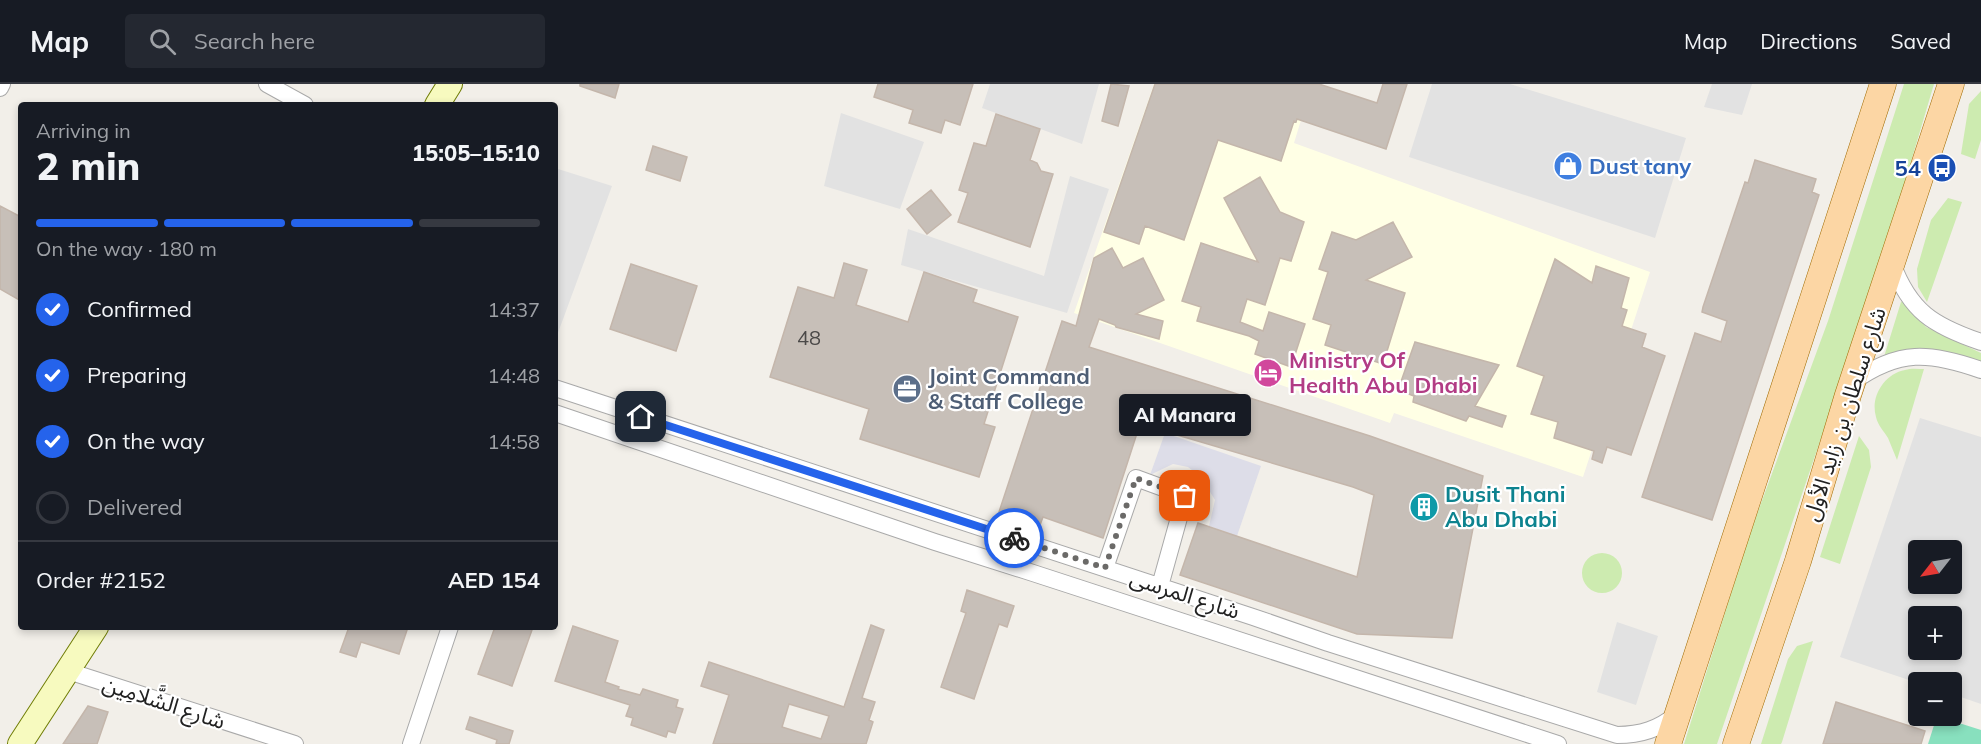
<!DOCTYPE html>
<html lang="en">
<head>
<meta charset="utf-8">
<style>
  body { margin:0; font-family:Mulish,"Noto Sans Arabic",sans-serif; background:#242831; color:#f1f3f6; height:100vh; display:flex; flex-direction:column; font-size:22px; white-space:nowrap }
  * { box-sizing:border-box; margin:0 }
  p { font-size:20px; color:#9ea1a6 }
  .icon { flex:none; width:33px; height:33px; fill:none; stroke:currentColor; stroke-width:2; stroke-linecap:round; stroke-linejoin:round }
  .map { position:relative; flex:1; overflow:hidden }
  .drawer { position:absolute; left:18px; top:18px; width:540px; height:528px; display:flex; flex-direction:column; background:#171b24; border-radius:6px; box-shadow:0 3px 9px #0003 }
  .drawer>* { flex:none }
  .needle { width:39px; rotate:239deg }
  .controls { position:absolute; left:1908px; top:456px; display:grid; gap:12px }
  .controls a { display:grid; place-items:center; width:54px; height:54px; border-radius:6px; background:#171b24; box-shadow:0 3px 9px #0003; font-size:30px }
  .pin { position:absolute; display:grid; place-items:center; width:51px; height:51px; color:#fff; margin:-26px; border-radius:12px; box-shadow:0 3px 9px #0006 }
  .courier { position:absolute; display:grid; place-items:center; width:60px; height:60px; margin:-30px; border:4px solid #2563eb; border-radius:50%; background:#fff; color:#222; box-shadow:0 2px 8px #0007 }
  .bubble { position:absolute; height:42px; border-radius:6px; background:#171b24; box-shadow:0 3px 9px #0003; font-size:20px; font-weight:800; line-height:42px; text-align:center }
  .head em { font-style:normal; font-weight:800 }
  .head div { display:flex; flex-direction:column-reverse }
  .head { display:flex; align-items:center; justify-content:space-between; height:102px; padding:0 18px }
  h1 { font-size:39px; font-weight:800; line-height:45px }
  .bar { display:grid; grid-template-columns:repeat(4,1fr); gap:9px 6px; align-content:center; height:72px; padding:0 18px }
  .bar i { height:8px; border-radius:4px; background:#363941 }
  .bar .current { background:#2563eb }
  .bar p { grid-column:span 4 }
  .line { display:flex; align-items:center; gap:15px; padding:0 18px; border-top:2px solid #363941 }
  .line div { flex:1 }
  ol { padding:0 18px; list-style:none }
  li { display:flex; align-items:center; gap:18px; height:66px }
  li p { margin-inline-start:auto }
  li .icon { padding:6px; border-radius:50%; background:#2563eb; color:#fff; stroke-width:4 }
  li:last-child { color:#9ea1a6 }
  li i { width:33px; height:33px; border:3px solid #363941; border-radius:50% }
  header { display:flex; align-items:center; gap:36px; box-sizing:border-box; height:84px; padding:0 30px; background:#171b24; border-bottom:2px solid #363941 }
  header strong { font-size:28px }
  nav { display:flex; gap:33px; margin-inline-start:auto; font-size:21px }
  .search { width:420px; height:54px; background:#242831; display:flex; align-items:center; gap:15px; box-sizing:border-box; padding:0 21px; border-radius:6px; color:#9ea1a6; font-size:22px }
  .map>svg:first-child { display:block }
  .education { fill:#ffffe5 }
  .grass { fill:#cdebb0 }
  .pitch { fill:#88e0be }
  .parking { fill:#e2e2e2; fill-rule:evenodd }
  .plaza { fill:#dddde8 }
  .building { fill:#c7bfb8; stroke:#c4b6ab; stroke-width:1.5; fill-rule:evenodd }
  .lines { fill:none; stroke-linecap:round; stroke-linejoin:round }
  .street-casing { stroke:#a9a9a9; stroke-width:18 }
  .secondary-casing { stroke:#707d05; stroke-width:26 }
  .primary-casing { stroke:#a06b00; stroke-width:27 }
  .street { stroke:#fff; stroke-width:16 }
  .secondary { stroke:#f7fabf; stroke-width:24 }
  .primary { stroke:#fcd6a4; stroke-width:26 }
  .done { stroke:#6b6a68; stroke-width:6; stroke-dasharray:0 10.8 }
  .route { stroke:#2563eb; stroke-width:8 }
  .labels { text-anchor:middle; stroke-width:4.5; stroke-linejoin:round; paint-order:stroke }
  .number-label { font-size:20px; fill:#4b4948 }
  .shop-label { font-size:22px; font-weight:bold; fill:#366cbe; stroke:#fff; text-anchor:start }
  .transit-label { font-size:22px; font-weight:bold; fill:#164399; stroke:#fff; text-anchor:end }
  .hotel-label { font-size:22px; font-weight:bold; fill:#b23c85; stroke:#fff; text-anchor:start }
  .service-label { font-size:22px; font-weight:bold; fill:#4e5e75; stroke:#fff; text-anchor:start }
  .street-label { font-size:22px; fill:#222; stroke:#fff }
  .culture-label { font-size:22px; font-weight:bold; fill:#0d838f; stroke:#fff; text-anchor:start }
</style>
</head>
<body>
<header>
<strong>Map</strong>
<div class="search"><svg class="icon" aria-label="search" viewBox="0 0 24 24"><circle cx="10" cy="10" r="6"/><path d="M15 15l6 6"/></svg>Search here</div>
<nav><a>Map</a><a>Directions</a><a>Saved</a></nav>
</header>
<div class="map">
<svg width="1981" height="660" viewBox="0 0 1981 660">
  <rect width="100%" height="100%" fill="#f2efe9"/>
  <path class="education" d="M1154,0H1312L1294,59L1650,188L1583,393L1394,329L1390,339L1074,229Z"/>
  <path class="grass" d="M1904,0H1934L1883,172L1717,660H1684L1749,452L1828,237Z
    M1981,7V56L1975,75L1961,70L1969,20Z
    M1948,114L1962,118L1927,218L1918,203L1917,185L1931,136Z
    M1904,216L1926,243L1981,269V278L1883,276L1901,218Z
    M1924,285L1897,376C1894,369 1891,361 1888,354C1884,347 1878,342 1876,333C1870,313 1884,290 1905,286C1911,284 1918,285 1924,285Z
    M1859,352L1869,366L1871,383L1840,480L1820,473Z
    M1582 489a20 20 0 1 1 40 0a20 20 0 1 1-40 0Z
    M1813,557L1782,658L1781,660H1761L1788,575L1797,562Z"/>
  <path class="pitch" d="M1937,632L1981,646V660H1928Z"/>
  <path class="parking" d="M990,0H1099L1082,60L982,24Z
    M1432,0H1510L1686,54L1655,154L1409,73Z
    M1712,0H1752L1742,31L1704,23Z
    M841,29L924,58L900,125L824,102Z
    M555,84L612,102L555,257Z
    M1070,92L1109,105L1067,229L901,181L908,145L1044,192Z
    M1920,334L1981,353V620L1952,610V598L1918,599L1840,573ZM1918,466H1952V500H1918ZM1918,532H1952V566H1918Z
    M1617,538L1658,552L1636,621L1597,608Z"/>
  <path class="plaza" d="M1165,349L1261,382L1237,452L1209,442L1215,416L1201,393L1188,383L1173,380L1150,391Z"/>
  <path class="building" d="M580,0H619L615,14L580,2Z
    M878,0H973L960,41L945,36L941,49L909,39L913,26L874,13Z
    M1111,0L1129,2L1118,42L1102,37Z
    M1155,0H1319L1377,19L1383,0H1407L1386,65L1297,35L1296,38L1294,37L1281,77L1218,56L1184,156L1145,142L1139,160L1104,148Z
    M996,30L1040,45L1030,76L1037,79L1041,87L1053,90L1030,163L958,138L968,109L959,106L974,59L986,62Z
    M653,62L687,73L680,97L646,86Z
    M1755,76L1816,95L1812,108L1819,111L1712,436L1642,413L1695,249L1721,258L1727,237L1702,228L1703,223L1745,98L1748,99Z
    M1260,93L1280,128L1304,138L1291,177L1280,174L1265,221L1247,215L1240,238L1263,247L1269,228L1305,240L1291,283L1255,270L1259,257L1249,252L1197,237L1201,223L1182,217L1201,159L1258,178L1224,114Z
    M931,106L951,131L927,150L907,125Z
    M0,122L21,133V217L0,205Z
    M1393,138L1412,173L1366,196L1405,209L1383,280L1325,261L1331,241L1313,235L1328,188L1319,185L1332,148L1356,156Z
    M1112,164L1123,184L1143,174L1164,216L1136,230L1163,237L1159,255L1116,243L1115,241L1099,235L1089,263L1370,352L1483,392L1452,554L1357,550L1180,491L1198,439L1357,493L1374,411L1353,403L1140,340L1103,454L1043,433L1040,441L999,428L1062,237L1076,242L1094,174Z
    M1555,175L1592,199L1596,182L1629,194L1621,224L1627,226L1622,242L1646,250L1642,263L1665,272L1631,371L1607,363L1602,379L1592,375L1594,367L1554,354L1558,338L1531,330L1544,292L1517,282Z
    M844,179L867,186L856,221L908,238L924,188L977,206L973,218L1018,233L984,340L995,343L979,393L860,355L869,325L770,293L798,203L834,214Z
    M631,180L697,202L676,267L610,245Z
    M1415,258L1499,281L1475,322L1506,332L1502,343L1469,332L1466,337L1413,318L1414,312L1398,306Z
    M967,506L1014,522L1007,543L999,540L974,615L941,603L966,529L961,527Z
    M871,541L884,546L862,614L875,618L869,636L873,638L866,660H713L729,611L701,602L709,578L844,623ZM789,620L829,632L821,655L782,643Z
    M573,542L618,557L605,598L619,603L618,605L640,611L643,605L678,616L676,623L683,625L675,649L668,647L666,653L631,641L633,634L626,632L630,621L555,597Z
    M349,543H408L399,570L361,558L356,573L340,568Z
    M495,543H533L512,602L478,590Z
    M1836,618L1925,647L1921,660H1823Z
    M88,622L108,628L97,660H63Z
    M470,633L513,647L509,660H496L497,656L466,645Z"/>
  <g class="lines">
    <g class="street-casing">
      <path id="street" d="M267,0L305,21
        M0,4L2,0
        M1892,179C1910,228 1934,242 1981,258
        M1853,298C1899,265 1930,268 1981,286
        M555,304L1253,533L1328,559L1617,651C1641,651 1659,645 1677,630
        M555,329L935,458L1033,489L1558,660
        M1105,484L1136,394L1185,412L1160,502
        M68,587L295,660
        M411,660L450,543"/>
    </g>
    <g class="secondary-casing">
      <path id="secondary" d="M437,21L450,0
        M20,660L96,543"/>
    </g>
    <g class="primary-casing">
      <path id="primary" d="M1668,660L1883,0
        M1736,660L1798,477L1848,311L1951,0"/>
    </g>
    <use href="#street" class="street"/>
    <use href="#secondary" class="secondary"/>
    <use href="#primary" class="primary"/>
  </g>
  <g class="lines">
    <path class="done" d="M1014,454L1105,484L1136,394L1185,412"/>
    <path class="route" d="M641,333L1014,454"/>
  </g>
  <defs>
    <g id="shop-disc" transform="scale(1.5)"><circle r="9.5" fill="#3f7fe0" stroke="#fff"/><path d="M-5-2.5h2.3a2.7 3.5 0 0 1 5.4 0H5L5.5 6h-11ZM-1.5-2.5h3a1.5 2.3 0 0 0-3 0Z" fill="#fff"/></g>
    <g id="bus-disc" transform="scale(1.5)"><circle r="9.5" fill="#1a4fb4" stroke="#fff"/><path d="M-5-6H5V4H4V6H2V4H-2V6H-4V4H-5ZM-3.5-4V0h7V-4ZM-3.5 1.2v1.5H-2V1.2ZM2 1.2v1.5H3.5V1.2Z" fill="#fff"/></g>
    <g id="hotel-disc" transform="scale(1.5)"><circle r="9.5" fill="#d1479c" stroke="#fff"/><path d="M-6-4.5h1.5V1H6V5H4.5V3h-9V5H-6ZM-4 0a1.8 1.8 0 1 1 3.6 0ZM.5 0V-2.5h3Q6-2.5 6 0Z" fill="#fff"/></g>
    <g id="office-disc" transform="scale(1.5)"><circle r="9.5" fill="#5c6f8a" stroke="#fff"/><path d="M-6-3h4V-5.5h4V-3h4V5H-6ZM-1-4.5V-3h2v-1.5ZM-6 0V1H6V0Z" fill="#fff"/></g>
    <g id="building-disc" transform="scale(1.5)"><circle r="9.5" fill="#0f9aa8" stroke="#fff"/><path d="M-4-6H4V6H1V3H-1V6H-4ZM-2.5-4.3h1.7v1.8h-1.7ZM.8-4.3h1.7v1.8H.8ZM-2.5-1h1.7V.8h-1.7ZM.8-1h1.7V.8H.8Z" fill="#fff"/></g>
  </defs>
  <g fill-rule="evenodd">
    <use href="#shop-disc" x="1568" y="82"/>
    <use href="#bus-disc" x="1942" y="84"/>
    <use href="#hotel-disc" x="1268" y="289"/>
    <use href="#office-disc" x="907" y="305"/>
    <use href="#building-disc" x="1424" y="423"/>
  </g>
  <g class="labels">
    <g class="number-label">
      <text x="809" y="261">48</text>
    </g>
    <g class="shop-label">
      <text x="1589" y="90">Dust tany</text>
    </g>
    <g class="transit-label">
      <text x="1921" y="92">54</text>
    </g>
    <g class="hotel-label">
      <text x="1289" y="284">Ministry Of<tspan x="1289" dy="25">Health Abu Dhabi</tspan></text>
    </g>
    <g class="service-label">
      <text x="928" y="300">Joint Command<tspan x="928" dy="25">&amp; Staff College</tspan></text>
    </g>
    <g class="street-label">
      <text transform="translate(1844 330) rotate(-72)" y="8">شارع سلطان بن زايد الأول</text>
      <text transform="translate(1185 510) rotate(18)" y="8">شارع المرسى</text>
      <text transform="translate(164 618) rotate(18)" y="8">شارع الشَّلامِين</text>
    </g>
    <g class="culture-label">
      <text x="1445" y="418">Dusit Thani<tspan x="1445" dy="25">Abu Dhabi</tspan></text>
    </g>
  </g>
</svg>
<div class="controls">
<a><svg class="needle" viewBox="-14 -14 28 28"><path d="M0-13l5 13h-10z" fill="#e53935"/><path d="M0 13l5-13h-10z" fill="#9ea1a6"/></svg></a>
<a>+</a>
<a>−</a>
</div>
<div class="pin" style="left:1185px;top:412px;background:#ea580c"><svg class="icon" aria-label="bag" viewBox="0 0 24 24"><path d="M5 8h14l-1 12H6zM9 8a3 3 0 0 1 6 0"/></svg></div>
<div class="pin" style="left:641px;top:333px;background:#1f2937"><svg class="icon" aria-label="home" viewBox="0 0 24 24"><path d="M3 11l9-7 9 7M6 9v11h12V9"/></svg></div>
<div class="courier" style="left:1014px;top:454px"><svg class="icon" aria-label="bike" viewBox="0 0 24 24"><circle cx="6" cy="16" r="4"/><circle cx="18" cy="16" r="4"/><path d="M6 16l4-8h5l3 8M10 8l3 8H6M13 5h3"/></svg></div>
<div class="bubble" style="left:1119px;top:310px;width:132px">Al Manara</div>
<section class="drawer">
<div class="head"><div><h1>2 min</h1><p>Arriving in</p></div><em>15:05–15:10</em></div>
<div class="bar"><i class="current"></i><i class="current"></i><i class="current"></i><i></i><p>On the way · 180 m</p></div>
<ol>
<li><svg class="icon" aria-label="check" viewBox="0 0 24 24"><path d="M5 12l5 5 9-10"/></svg>Confirmed<p>14:37</p></li>
<li><svg class="icon" aria-label="check" viewBox="0 0 24 24"><path d="M5 12l5 5 9-10"/></svg>Preparing<p>14:48</p></li>
<li><svg class="icon" aria-label="check" viewBox="0 0 24 24"><path d="M5 12l5 5 9-10"/></svg>On the way<p>14:58</p></li>
<li><i></i>Delivered</li>
</ol>
<div class="line" style="height:78px"><div>Order #2152</div><b>AED 154</b></div>
</section>
</div>
</body>
</html>
